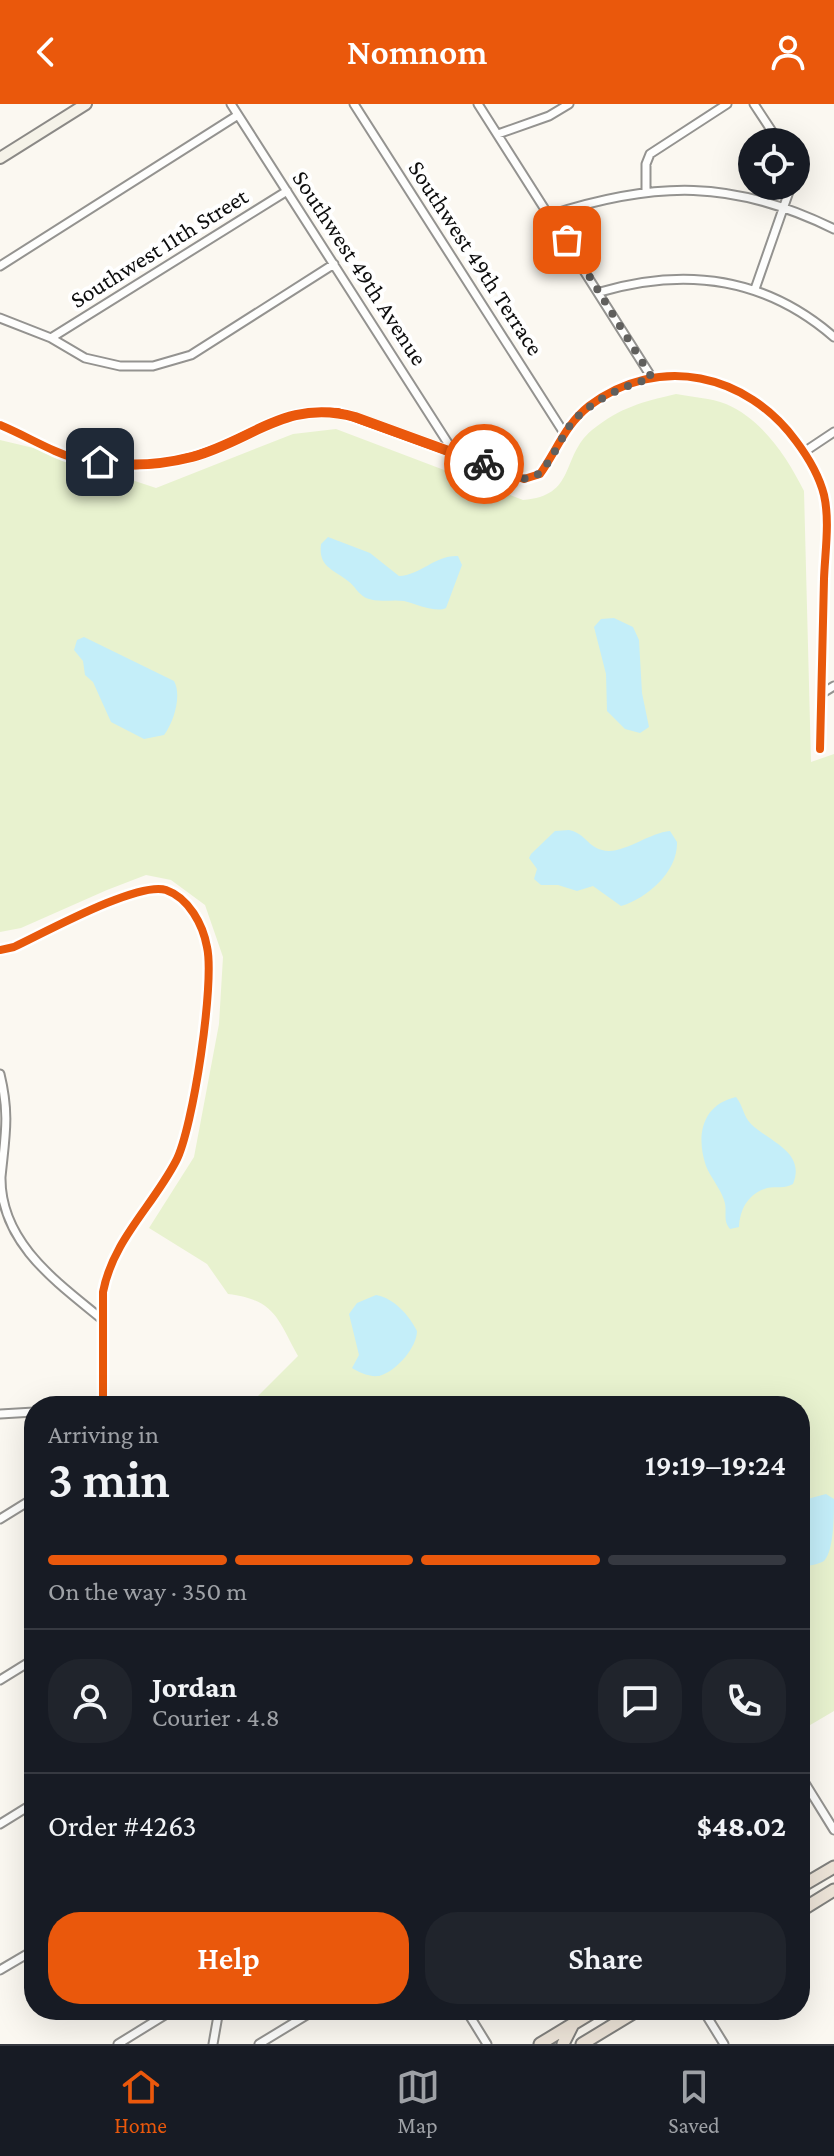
<!DOCTYPE html>
<html lang="en">
<head>
<meta charset="utf-8">
<style>
  body { margin:0; font-family:"Crimson Pro",serif; background:#20242c; color:#f1f3f6; height:100vh; display:flex; flex-direction:column; font-size:30px; white-space:nowrap }
  * { box-sizing:border-box; margin:0 }
  p { font-size:26px; color:#9ea1a6 }
  .icon { flex:none; width:44px; height:44px; fill:none; stroke:currentColor; stroke-width:2; stroke-linecap:round; stroke-linejoin:round }
  .map { position:relative; flex:1; overflow:hidden }
  .drawer { position:absolute; left:24px; top:1292px; width:786px; height:624px; display:flex; flex-direction:column; background:#171b24; border-radius:32px; box-shadow:0 8px 32px #0002 }
  .drawer>* { flex:none }
  .controls { position:absolute; left:738px; top:24px; display:grid; gap:16px }
  .controls a { display:grid; place-items:center; width:72px; height:72px; border-radius:50%; background:#171b24; box-shadow:0 8px 32px #0002; font-size:40px }
  .pin { position:absolute; display:grid; place-items:center; width:68px; height:68px; color:#fff; margin:-34px; border-radius:16px; box-shadow:0 4px 12px #0006 }
  .courier { position:absolute; display:grid; place-items:center; width:80px; height:80px; margin:-40px; border:6px solid #ea580c; border-radius:50%; background:#fff; color:#222; box-shadow:0 2px 10px #0007 }
  .overview em { font-style:normal; font-weight:600 }
  .overview div { display:flex; flex-direction:column-reverse }
  .overview { display:flex; align-items:center; justify-content:space-between; height:136px; padding:0 24px }
  h1 { font-size:52px; font-weight:600; line-height:60px }
  .bar { display:grid; grid-template-columns:repeat(4,1fr); gap:12px 8px; align-content:center; height:96px; padding:0 24px }
  .bar i { height:10px; border-radius:6px; background:#363941 }
  .bar .on { background:#ea580c }
  .bar p { grid-column:span 4 }
  .line { display:flex; align-items:center; gap:20px; padding:0 24px; border-top:2px solid #363941 }
  .line div { flex:1 }
  .round { display:grid; place-items:center; flex:none; width:84px; height:84px; border-radius:32px; background:#20242c }
  .cta { display:flex; gap:16px; margin-top:auto; padding:16px 24px }
  .cta a { flex:1; height:92px; border-radius:32px; background:#ea580c; color:#fff; font-size:32px; font-weight:600; line-height:92px; text-align:center }
  .cta a+a { background:#20242c; color:#f1f3f6 }
  header { display:flex; justify-content:space-between; align-items:center; height:104px; padding:0 24px; background:#ea580c; color:#fff; font-size:36px; font-weight:600 }
  .tabs { display:flex; justify-content:space-around; align-items:center; height:112px; border-top:2px solid #363941; background:#171b24; font-size:22px; color:#9ea1a6 }
  .tabs a { display:grid; justify-items:center; gap:4px }
  .tabs .on { color:#ea580c }
  .map>svg:first-child { display:block }
  .green { fill:#e8f2cf }
  .water { fill:#c4eef9 }
  .lines { fill:none; stroke-linecap:round; stroke-linejoin:round }
  .minor-casing { stroke:#949390; stroke-width:11 }
  .secondary-casing { stroke:#8b8986; stroke-width:14 }
  .primary-casing { stroke:#81807d; stroke-width:15 }
  .minor { stroke:#fefefd; stroke-width:7 }
  .secondary { stroke:#f5f2e8; stroke-width:10 }
  .primary { stroke:#ede4d8; stroke-width:11 }
  .cycleway-casing { stroke:#fff; stroke-width:13 }
  .cycleway { stroke:#e8590c; stroke-width:8 }
  .done { stroke:#605f5d; stroke-width:8; stroke-dasharray:0 14.4 }
  .route { stroke:#ea580c; stroke-width:10 }
  .labels { text-anchor:middle; stroke-width:8; stroke-linejoin:round; paint-order:stroke }
  .street-label { font-size:24px; fill:#0d0d0d; stroke:#fff }
</style>
</head>
<body>
<header><svg class="icon" aria-label="back" viewBox="0 0 24 24"><path d="M15 5l-7 7 7 7"/></svg>Nomnom<svg class="icon" aria-label="person" viewBox="0 0 24 24"><circle cx="12" cy="8" r="4"/><path d="M4 21q1-7 8-7t8 7"/></svg></header>
<div class="map">
<svg width="834" height="1940" viewBox="0 0 834 1940">
  <rect width="100%" height="100%" fill="#fbf8f1"/>
  <path class="green" d="M676,290C692,293 711,294 726,300C763,316 787,353 804,387L811,658L834,650V1607L800,1627V1302H248L298,1252C277,1214 275,1196 228,1190L207,1160L149,1124L194,1053L219,920L223,853L205,801L171,776L146,771L107,786L21,824L0,828V336L42,346L156,384L293,330L336,325L523,396C577,392 560,353 592,326C621,303 642,298 676,290Z"/>
  <path class="water" d="M328,433L370,449L399,472C421,471 435,451 458,452L462,461L446,504C436,509 416,500 404,497C392,495 378,499 366,494C358,490 355,482 348,477C333,465 318,463 321,440Z
    M614,514L633,523L639,536L642,589L649,623L640,629L625,625L607,607L606,570L594,523L601,515Z
    M84,533L174,577C182,591 174,618 164,631L144,635L111,618L93,578L85,571L83,557L74,546L77,536Z
    M569,726C586,730 587,742 602,746C621,752 648,729 670,727L677,738C678,767 648,794 621,802L593,782L577,787L558,781H541L534,775L537,765L529,754L531,750L555,727Z
    M736,993C743,1001 743,1012 751,1020C770,1038 806,1048 793,1080C784,1085 777,1082 767,1084C748,1090 740,1105 739,1123L730,1125C722,1116 728,1107 724,1096C720,1084 711,1074 706,1062C696,1033 701,1001 736,993Z
    M376,1191C394,1194 409,1211 417,1227C417,1243 397,1266 382,1271C373,1275 358,1268 352,1264L359,1251L349,1210L357,1199Z
    M826,1390L834,1395C834,1411 834,1447 824,1457C818,1461 808,1461 800,1464V1397Z"/>
  <g class="lines">
    <g class="minor-casing">
      <path id="minor" d="M231,0L453,347
        M354,0L564,329
        M478,0L652,274
        M754,0L779,38
        M498,30L549,12L569,0
        M646,87V60L650,50L727,0
        M550,111C655,77 733,75 834,125
        M0,162L238,11
        M755,185L791,82
        M600,188C685,163 765,173 834,233
        M0,214L51,234L85,254L120,262H153L191,251L334,160
        M51,234L287,87
        M0,321C19,329 37,339 55,347C105,369 167,364 217,344C264,324 283,306 338,308L524,375L540,370C557,346 565,321 589,302C659,249 747,270 796,337C808,353 819,371 824,391C830,417 825,448 824,475C823,532 821,588 820,645
        M804,348L834,328
        M821,590L834,582
        M0,846L14,843C44,829 138,777 166,786C189,794 203,821 207,843C215,878 193,1025 176,1057C152,1103 113,1136 103,1188V1302
        M0,970C10,1011 5,1032 1,1073C0,1139 58,1179 103,1216
        M0,1310L34,1308
        M0,1415L34,1394
        M0,1576L34,1555
        M800,1671L834,1726
        M0,1720L34,1699
        M0,1866L34,1846
        M466,1906L487,1940
        M703,1906L724,1940
        M118,1940L173,1906
        M213,1940L219,1906
        M259,1940L315,1906"/>
    </g>
    <g class="secondary-casing">
      <path id="secondary" d="M0,54L86,0"/>
    </g>
    <g class="primary-casing">
      <path id="primary" d="M800,1783L834,1763
        M800,1807L834,1786
        M540,1940L596,1906
        M563,1940L573,1920
        M582,1940L638,1906"/>
    </g>
    <use href="#minor" class="minor"/>
    <use href="#secondary" class="secondary"/>
    <use href="#primary" class="primary"/>
    <g class="cycleway-casing">
      <path id="cycleway" d="M0,321C19,329 37,339 55,347C105,369 167,364 217,344C264,324 283,306 338,308L524,375L540,370C557,346 565,321 589,302C659,249 747,270 796,337C808,353 819,371 824,391C830,417 825,448 824,475C823,532 821,588 820,645
        M0,846L14,843C44,829 138,777 166,786C189,794 203,821 207,843C215,878 193,1025 176,1057C152,1103 113,1136 103,1188V1302"/>
    </g>
    <use href="#cycleway" class="cycleway"/>
  </g>
  <g class="lines">
    <path class="done" d="M484,360C497,365 518,377 531,374C548,370 562,328 575,315C597,294 623,282 652,274L567,136"/>
    <path class="route" d="M100,358C131,363 160,361 192,353C253,336 287,294 355,313L484,360"/>
  </g>
  <g class="labels">
    <g class="street-label">
      <text transform="translate(159 144) rotate(-32)" y="8">Southwest 11th Street</text>
      <text transform="translate(476 154) rotate(57)" y="8">Southwest 49th Terrace</text>
      <text transform="translate(360 164) rotate(57)" y="8">Southwest 49th Avenue</text>
    </g>
  </g>
</svg>
<div class="controls">
<a><svg class="icon" aria-label="locate" viewBox="0 0 24 24"><circle cx="12" cy="12" r="6"/><path d="M12 2v4M12 18v4M2 12h4M18 12h4"/></svg></a>
</div>
<div class="pin" style="left:567px;top:136px;background:#ea580c"><svg class="icon" aria-label="bag" viewBox="0 0 24 24"><path d="M5 8h14l-1 12H6zM9 8a3 3 0 0 1 6 0"/></svg></div>
<div class="pin" style="left:100px;top:358px;background:#1f2937"><svg class="icon" aria-label="home" viewBox="0 0 24 24"><path d="M3 11l9-7 9 7M6 9v11h12V9"/></svg></div>
<div class="courier" style="left:484px;top:360px"><svg class="icon" aria-label="bike" viewBox="0 0 24 24"><circle cx="6" cy="16" r="4"/><circle cx="18" cy="16" r="4"/><path d="M6 16l4-8h5l3 8M10 8l3 8H6M13 5h3"/></svg></div>
<section class="drawer">
<div class="overview"><div><h1>3 min</h1><p>Arriving in</p></div><em>19:19–19:24</em></div>
<div class="bar"><i class="on"></i><i class="on"></i><i class="on"></i><i></i><p>On the way · 350 m</p></div>
<div class="line" style="height:144px"><a class="round"><svg class="icon" aria-label="person" viewBox="0 0 24 24"><circle cx="12" cy="8" r="4"/><path d="M4 21q1-7 8-7t8 7"/></svg></a><div><b>Jordan</b><p>Courier · 4.8</p></div><a class="round"><svg class="icon" aria-label="chat" viewBox="0 0 24 24"><path d="M4 5h16v11H9l-5 4z"/></svg></a><a class="round"><svg class="icon" aria-label="phone" viewBox="0 0 24 24"><path d="M5 4h4l2 5-3 2q2 4 5 5l2-3 5 2v4C11 20 4 13 5 4z"/></svg></a></div>
<div class="line" style="height:104px"><div>Order #4263</div><b>$48.02</b></div>
<div class="cta"><a>Help</a><a>Share</a></div>
</section>
</div>
<nav class="tabs">
<a class="on"><svg class="icon" aria-label="home" viewBox="0 0 24 24"><path d="M3 11l9-7 9 7M6 9v11h12V9"/></svg>Home</a>
<a><svg class="icon" aria-label="map" viewBox="0 0 24 24"><path d="M3 6l6-2 6 2 6-2v14l-6 2-6-2-6 2zM9 4v14M15 6v14"/></svg>Map</a>
<a><svg class="icon" aria-label="saved" viewBox="0 0 24 24"><path d="M7 4h10v16l-5-4-5 4z"/></svg>Saved</a>
</nav>
</body>
</html>
